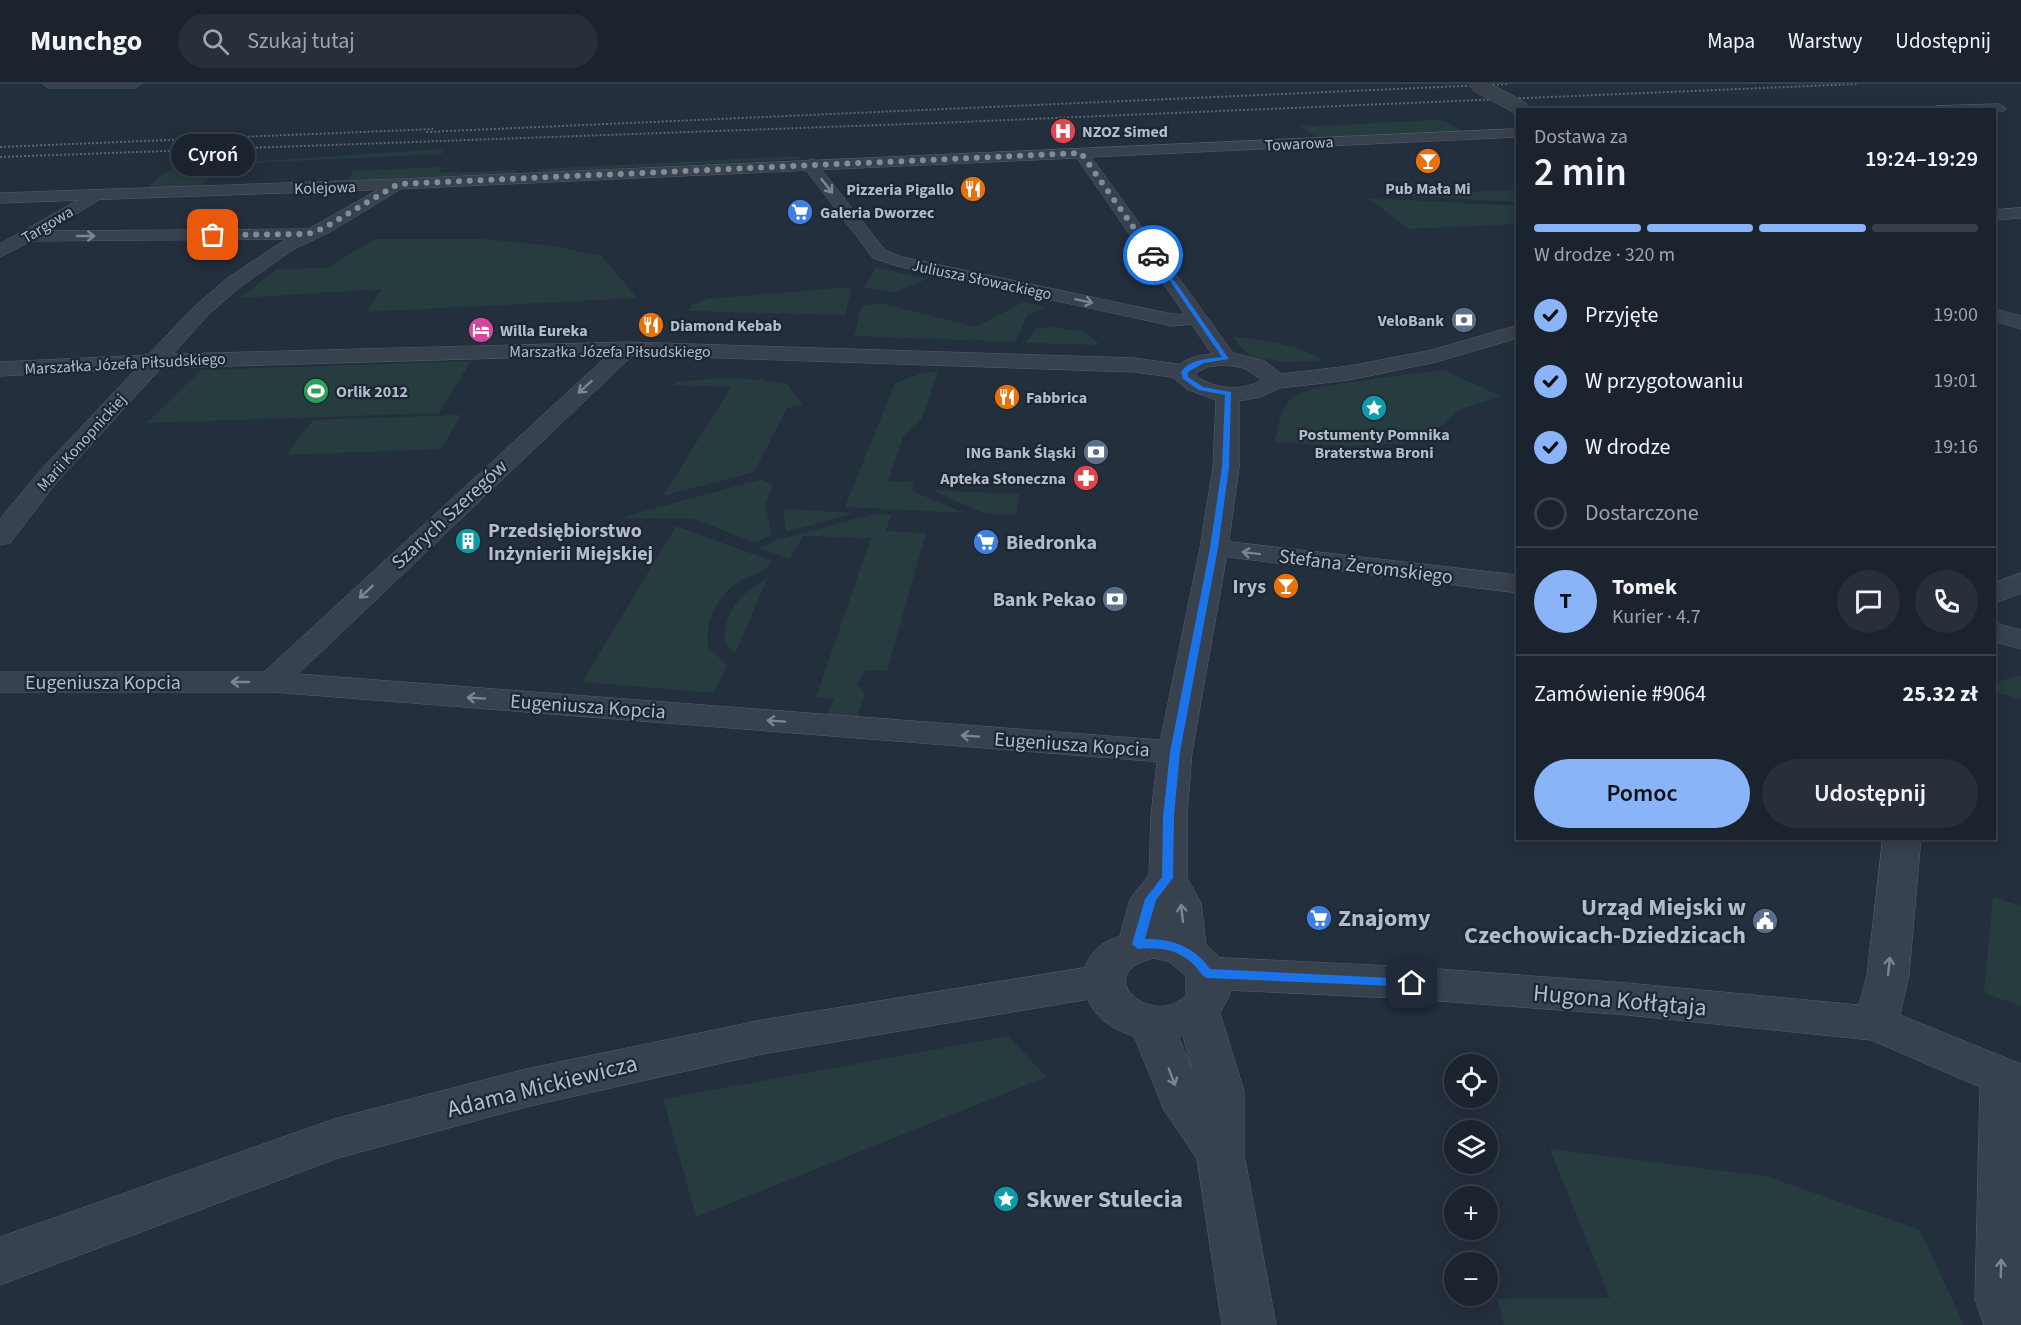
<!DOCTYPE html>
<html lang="pl">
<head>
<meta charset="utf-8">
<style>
  body { margin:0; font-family:"Source Sans 3",sans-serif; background:#282f3a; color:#f1f3f6; height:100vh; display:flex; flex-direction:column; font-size:22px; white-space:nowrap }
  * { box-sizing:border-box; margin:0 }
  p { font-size:20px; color:#a0a4aa }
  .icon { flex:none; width:33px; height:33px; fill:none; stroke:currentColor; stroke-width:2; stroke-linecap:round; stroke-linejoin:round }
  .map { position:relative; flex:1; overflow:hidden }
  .panel { position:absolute; left:1516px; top:24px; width:480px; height:732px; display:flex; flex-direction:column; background:#1b232e; border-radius:0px; box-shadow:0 3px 15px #0003,0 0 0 2px #39404a }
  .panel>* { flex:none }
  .buttons { position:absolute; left:1444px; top:970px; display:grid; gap:12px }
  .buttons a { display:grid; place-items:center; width:54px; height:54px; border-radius:50%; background:#1b232e; box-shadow:0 3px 15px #0003,0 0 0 2px #39404a; font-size:30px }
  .pin { position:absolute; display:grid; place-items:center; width:51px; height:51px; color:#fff; margin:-26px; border-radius:12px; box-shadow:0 3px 9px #0006 }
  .courier { position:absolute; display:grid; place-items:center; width:60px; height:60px; margin:-30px; border:4px solid #1a73e8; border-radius:50%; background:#fff; color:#222; box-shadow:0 2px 8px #0007 }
  .bubble { position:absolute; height:42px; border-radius:21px; background:#1b232e; box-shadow:0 3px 15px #0003,0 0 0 2px #39404a; font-size:20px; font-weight:600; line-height:42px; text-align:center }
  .head em { font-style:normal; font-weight:600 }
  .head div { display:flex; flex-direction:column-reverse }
  .head { display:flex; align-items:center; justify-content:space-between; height:102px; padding:0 18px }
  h1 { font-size:39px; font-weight:600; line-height:45px }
  .bar { display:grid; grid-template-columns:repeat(4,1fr); gap:9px 6px; align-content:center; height:72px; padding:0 18px }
  .bar i { height:8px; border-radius:4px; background:#39404a }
  .bar .current { background:#8ab4f8 }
  .bar p { grid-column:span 4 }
  .line { display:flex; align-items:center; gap:15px; padding:0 18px; border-top:2px solid #39404a }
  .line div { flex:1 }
  .round { display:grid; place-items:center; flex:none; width:63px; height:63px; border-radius:32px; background:#282f3a }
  ol { padding:0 18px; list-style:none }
  li { display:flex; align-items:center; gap:18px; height:66px }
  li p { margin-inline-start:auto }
  li .icon { padding:6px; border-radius:50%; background:#8ab4f8; color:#111; stroke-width:4 }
  li:last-child { color:#a0a4aa }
  li i { width:33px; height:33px; border:3px solid #39404a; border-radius:50% }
  .cta { display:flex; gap:12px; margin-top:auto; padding:12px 18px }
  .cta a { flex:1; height:69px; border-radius:36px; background:#8ab4f8; color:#111; font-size:24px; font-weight:600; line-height:69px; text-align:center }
  .cta a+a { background:#282f3a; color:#f1f3f6 }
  header { display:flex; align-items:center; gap:36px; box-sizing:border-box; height:84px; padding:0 30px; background:#1b232e; border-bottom:2px solid #39404a }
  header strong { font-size:28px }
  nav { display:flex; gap:33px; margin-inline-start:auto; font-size:21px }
  .search { width:420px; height:54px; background:#282f3a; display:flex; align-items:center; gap:15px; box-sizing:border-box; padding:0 21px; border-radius:33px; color:#a0a4aa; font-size:22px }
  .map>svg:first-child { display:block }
  .green { fill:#263c3f }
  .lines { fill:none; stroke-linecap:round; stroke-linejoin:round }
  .pedestrian-casing { stroke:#565f6c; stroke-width:1 }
  .minor-casing { stroke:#565f6c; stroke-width:1 }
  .tertiary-casing { stroke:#565f6c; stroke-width:1 }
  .pedestrian { fill:#38414e; fill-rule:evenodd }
  .minor { fill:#38414e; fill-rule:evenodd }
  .tertiary { fill:#38414e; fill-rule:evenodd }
  .rail { stroke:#5a6575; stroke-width:2; stroke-dasharray:2 2; stroke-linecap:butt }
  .tertiary-bridge-casing { stroke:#565f6c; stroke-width:15; stroke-linecap:butt }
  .tertiary-bridge { stroke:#38414e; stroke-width:14 }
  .oneway { stroke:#7c8592 }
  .route { fill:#1a73e8 }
  .done { stroke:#828b98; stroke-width:6; stroke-dasharray:0 10.8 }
  .labels { text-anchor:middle; stroke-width:4.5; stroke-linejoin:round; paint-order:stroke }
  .far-poi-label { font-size:16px; font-weight:bold; fill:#b4bcc9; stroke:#1d2633; text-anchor:start }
  .far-street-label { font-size:16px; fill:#b4bcc9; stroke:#1d2633 }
  .street-label { font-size:20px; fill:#b4bcc9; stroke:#1d2633 }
  .poi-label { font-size:20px; font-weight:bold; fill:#b4bcc9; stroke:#1d2633; text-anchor:start }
  .near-poi-label { font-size:24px; font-weight:bold; fill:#b4bcc9; stroke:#1d2633; text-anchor:start }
  .near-street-label { font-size:24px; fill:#b4bcc9; stroke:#1d2633 }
</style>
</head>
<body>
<header>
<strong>Munchgo</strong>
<div class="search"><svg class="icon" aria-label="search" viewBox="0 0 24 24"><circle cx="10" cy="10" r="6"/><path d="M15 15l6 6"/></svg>Szukaj tutaj</div>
<nav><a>Mapa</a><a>Warstwy</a><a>Udostępnij</a></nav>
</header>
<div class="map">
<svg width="2021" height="1241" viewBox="0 0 2021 1241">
  <rect width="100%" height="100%" fill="#242f3e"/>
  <path class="green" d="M1435,36L1445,37L1462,47L1317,53L1299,41L1318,42Z
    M444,65L441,70L250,79L242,87L217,88L201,102L148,105C158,91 168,85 184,82Z
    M799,72L800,75L537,88L539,85Z
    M442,83L439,89L517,86L516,89L347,96L354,87Z
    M1513,106L1518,109V118L1393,111Z
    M1368,114L1518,122V140L1409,145Z
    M375,155H486L554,162L602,172L637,214L366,228L382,205L240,214L277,185L327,184Z
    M876,183L927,195L895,208L864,204Z
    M852,203L845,231L689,227L692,221L708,215Z
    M1023,218L1044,223L1028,231L1015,258L854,252L862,221L884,220L976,243Z
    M1051,243L1085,248L1100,261L1025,259L1036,244Z
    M1232,253C1256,254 1306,262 1323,277L1282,278L1250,272Z
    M471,277L439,329L147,339L201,286Z
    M1443,286L1501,312L1459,326L1443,341L1404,359L1352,362L1274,358C1278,343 1281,323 1293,313C1310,300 1415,290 1443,286Z
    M938,287L922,335L903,353L888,397L914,398L912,407L965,429L845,423L895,299L922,289Z
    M723,294L766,296L765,298L786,299L803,320L787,324L754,388L663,412L731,303L673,301L676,298Z
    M461,331L441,365L286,371L313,336Z
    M762,395L773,401L765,421L772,451L755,459L694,435L620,434Z
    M931,406L1019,410L1016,431L984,429Z
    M783,425L855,429L786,448Z
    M873,430L891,431L886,447L926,449L887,587L865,586L857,601L865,609L857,635L826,633L834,615L816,613L871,454L803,452L790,475L760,464L777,456Z
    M676,442L772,477C763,491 755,489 742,496C718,509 705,537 708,563L727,581L714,609L582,598Z
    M767,495L735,570L725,559C723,528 741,508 767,495Z
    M2021,592V615L1995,608V603L2002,596Z
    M1993,813L2021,822V922L1984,909Z
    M1008,952L1047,993L696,1133L663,1015Z
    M1550,1065L1769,1093L1920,1146L1964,1241H1504L1497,1215L1610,1214Z"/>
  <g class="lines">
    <g class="pedestrian-casing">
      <path id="pedestrian" d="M812,75L817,77L821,85L885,166L902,173L1172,230L1203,231L1206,235L1203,239L1172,242L897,182L873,174L806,86L804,80Z"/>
    </g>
    <g class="minor-casing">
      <path id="minor" d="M43,0H141L135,4H49Z
        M1999,20L2006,24L2004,27L1930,26L1936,22Z
        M398,95L406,100L404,103L330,148L294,165L240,203L208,231L173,270L628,258L1134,274L1185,281L1193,283L1196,288L1193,293L1185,295L1134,288L633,271L298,590L1175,657L1187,660L1192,668L1187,676L1175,679L272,608H0V588H264L608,271L161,284L56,399L10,459L0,461V435L38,389L136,285L0,292V278L148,271L194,223L226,195L286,155L31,157L0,173V160L94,107L100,109L102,112L100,115L48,147L308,145Z
        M2021,124V134L1995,136V126Z
        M1995,225L2021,232V245L1995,237Z
        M1214,456L1518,491V509L1204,470L1200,464L1204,458Z
        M2021,489V509L1995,519V499Z
        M1995,539L2021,546V565L1995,558Z
        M1883,754H1921L1909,891L1900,931L2021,980V1241H1984L1975,1215L1980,1003L1871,956L1627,931L1412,915L1207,905L1192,900L1186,889L1192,878L1207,873L1412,883L1627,899L1859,921L1867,891Z
        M1102,881L1117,886L1123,897L1117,908L1102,913L762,970L526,1023L338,1074L0,1201V1153L334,1035L526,985L762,936Z"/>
    </g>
    <g class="tertiary-casing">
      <path id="tertiary" d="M1518,45V53L1091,73L1233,269L1265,277L1281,290L1349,282L1432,266L1518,241V254L1436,278L1349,296L1280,304L1260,313L1239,317V383L1228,464L1192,668L1187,732V794L1201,819L1206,861L1217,871L1227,892L1230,902L1229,912L1220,929L1244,1007V1070L1276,1241H1222L1197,1075L1164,1026L1134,952C1124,949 1112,944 1104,937C1072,909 1077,865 1120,852L1130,815L1149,791L1151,732L1158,668L1200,464L1213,383L1216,316L1186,305L1174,294C1174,276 1197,271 1212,270L1077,74L398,105L0,119V109L398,95ZM1226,281L1244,284L1262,296C1241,308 1215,305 1196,292V289L1207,283ZM1154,874L1170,878L1186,892V911C1154,946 1087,890 1154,874ZM1183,952L1193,989L1179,953Z"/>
    </g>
    <use href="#pedestrian" class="pedestrian"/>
    <use href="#minor" class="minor"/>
    <use href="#tertiary" class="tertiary"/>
    <path class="rail" d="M426,48L1508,0
      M0,63L433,45
      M0,73L937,39L1857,0"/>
    <g class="tertiary-bridge-casing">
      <path id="tertiary-bridge" d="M1476,0L1524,26"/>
    </g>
    <use href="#tertiary-bridge" class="tertiary-bridge"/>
  </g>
  <defs><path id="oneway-shaft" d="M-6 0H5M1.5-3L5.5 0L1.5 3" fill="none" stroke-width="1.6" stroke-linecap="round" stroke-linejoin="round" transform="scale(1.5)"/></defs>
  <g class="oneway">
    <use href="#oneway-shaft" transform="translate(827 102) rotate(52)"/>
    <use href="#oneway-shaft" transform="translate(86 152)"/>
    <use href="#oneway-shaft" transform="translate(1084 217) rotate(12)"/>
    <use href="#oneway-shaft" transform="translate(585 303) rotate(138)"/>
    <use href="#oneway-shaft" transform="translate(1251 469) rotate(-173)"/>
    <use href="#oneway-shaft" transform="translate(366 508) rotate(137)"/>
    <use href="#oneway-shaft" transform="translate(240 598) rotate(180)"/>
    <use href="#oneway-shaft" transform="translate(476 614) rotate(-176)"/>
    <use href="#oneway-shaft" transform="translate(776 637) rotate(-176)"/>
    <use href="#oneway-shaft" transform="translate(970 652) rotate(-176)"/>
    <use href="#oneway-shaft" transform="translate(1182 829) rotate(-96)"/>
    <use href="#oneway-shaft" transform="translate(1889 882) rotate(-84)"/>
    <use href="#oneway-shaft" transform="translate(1172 993) rotate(69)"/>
    <use href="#oneway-shaft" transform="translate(2001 1184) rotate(-89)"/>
  </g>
  <path class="route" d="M1151,169H1155L1229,275L1204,279L1188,288V293L1203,303L1231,308L1229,383L1218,464L1180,668L1174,732L1173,794L1156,816L1145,855C1171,854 1195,863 1210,885L1412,895L1418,899L1416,903L1207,894C1200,891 1199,885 1193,880C1178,865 1158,863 1138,865L1132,860L1145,815L1162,793L1163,732L1170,668L1210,464L1222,383L1225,311L1199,306L1183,295L1181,288C1190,275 1207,275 1222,273Z"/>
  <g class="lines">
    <path class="done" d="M213,151L308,150L324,144L398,100L1081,69L1153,171"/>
  </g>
  <defs>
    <g id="hospital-disc" transform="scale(1.35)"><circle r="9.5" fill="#e0444e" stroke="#1d2633"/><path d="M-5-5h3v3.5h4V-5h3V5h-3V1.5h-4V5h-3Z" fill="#fff"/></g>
    <g id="bar-disc" transform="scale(1.35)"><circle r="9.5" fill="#e8710a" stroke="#1d2633"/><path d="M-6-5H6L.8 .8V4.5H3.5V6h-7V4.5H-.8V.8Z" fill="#fff"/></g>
    <g id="restaurant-disc" transform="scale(1.35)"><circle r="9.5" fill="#e8710a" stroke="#1d2633"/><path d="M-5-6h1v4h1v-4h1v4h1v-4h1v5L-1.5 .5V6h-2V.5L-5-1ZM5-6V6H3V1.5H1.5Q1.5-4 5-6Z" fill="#fff"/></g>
    <g id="supermarket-disc" transform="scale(1.35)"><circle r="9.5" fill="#3f7fe0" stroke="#1d2633"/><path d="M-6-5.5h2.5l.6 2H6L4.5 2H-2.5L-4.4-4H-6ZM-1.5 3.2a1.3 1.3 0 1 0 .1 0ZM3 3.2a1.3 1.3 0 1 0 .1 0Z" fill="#fff"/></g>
    <g id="bank-disc" transform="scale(1.35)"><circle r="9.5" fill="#5c6f8a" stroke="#1d2633"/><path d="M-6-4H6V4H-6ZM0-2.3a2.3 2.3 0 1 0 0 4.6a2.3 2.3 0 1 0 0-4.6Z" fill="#fff"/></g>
    <g id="hotel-disc" transform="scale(1.35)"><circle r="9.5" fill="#d1479c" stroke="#1d2633"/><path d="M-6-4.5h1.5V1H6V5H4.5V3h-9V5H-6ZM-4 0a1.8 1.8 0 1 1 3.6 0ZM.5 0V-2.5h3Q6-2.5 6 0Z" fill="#fff"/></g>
    <g id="stadium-disc" transform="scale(1.35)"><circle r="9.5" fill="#2e9e5b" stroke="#1d2633"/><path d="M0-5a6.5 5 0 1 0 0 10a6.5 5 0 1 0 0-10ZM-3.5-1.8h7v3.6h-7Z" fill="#fff"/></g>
    <g id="sight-disc" transform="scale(1.35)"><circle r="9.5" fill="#0f9aa8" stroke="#1d2633"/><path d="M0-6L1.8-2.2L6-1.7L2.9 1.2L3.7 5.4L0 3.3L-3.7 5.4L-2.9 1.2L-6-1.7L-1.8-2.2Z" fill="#fff"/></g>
    <g id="pharmacy-disc" transform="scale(1.35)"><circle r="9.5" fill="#e0444e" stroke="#1d2633"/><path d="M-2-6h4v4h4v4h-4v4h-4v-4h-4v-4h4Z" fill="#fff"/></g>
    <g id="building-disc" transform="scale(1.35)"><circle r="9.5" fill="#0f9aa8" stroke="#1d2633"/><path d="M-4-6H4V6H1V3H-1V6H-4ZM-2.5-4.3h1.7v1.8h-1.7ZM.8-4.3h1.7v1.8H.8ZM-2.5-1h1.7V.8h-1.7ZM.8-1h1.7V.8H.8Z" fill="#fff"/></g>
    <g id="civic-disc" transform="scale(1.35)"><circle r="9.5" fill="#5c6f8a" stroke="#1d2633"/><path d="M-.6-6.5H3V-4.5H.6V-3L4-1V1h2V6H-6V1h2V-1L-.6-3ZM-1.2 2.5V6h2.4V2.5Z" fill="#fff"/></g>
  </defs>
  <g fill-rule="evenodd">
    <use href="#hospital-disc" x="1063" y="47"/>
    <use href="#bar-disc" x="1428" y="77"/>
    <use href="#restaurant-disc" x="973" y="105"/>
    <use href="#supermarket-disc" x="800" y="128"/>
    <use href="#bank-disc" x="1464" y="236"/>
    <use href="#restaurant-disc" x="651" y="241"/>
    <use href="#hotel-disc" x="481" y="246"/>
    <use href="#stadium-disc" x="316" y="307"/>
    <use href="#restaurant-disc" x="1007" y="313"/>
    <use href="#sight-disc" x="1374" y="324"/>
    <use href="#bank-disc" x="1096" y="368"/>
    <use href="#pharmacy-disc" x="1086" y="394"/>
    <use href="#building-disc" x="468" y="457"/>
    <use href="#supermarket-disc" x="986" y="458"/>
    <use href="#bar-disc" x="1286" y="502"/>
    <use href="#bank-disc" x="1115" y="515"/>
    <use href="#supermarket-disc" x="1319" y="834"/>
    <use href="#civic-disc" x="1765" y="837"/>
    <use href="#sight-disc" x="1006" y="1115"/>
  </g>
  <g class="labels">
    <g class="far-poi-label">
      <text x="1082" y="53">NZOZ Simed</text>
      <text x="1428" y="110" text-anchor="middle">Pub Mała Mi</text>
      <text x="954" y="111" text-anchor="end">Pizzeria Pigallo</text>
      <text x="820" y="134">Galeria Dworzec</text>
      <text x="1444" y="242" text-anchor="end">VeloBank</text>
      <text x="670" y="247">Diamond Kebab</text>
      <text x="500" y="252">Willa Eureka</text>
      <text x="336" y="313">Orlik 2012</text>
      <text x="1026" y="319">Fabbrica</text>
      <text x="1374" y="356" text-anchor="middle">Postumenty Pomnika<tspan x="1374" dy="18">Braterstwa Broni</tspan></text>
      <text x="1076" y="374" text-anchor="end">ING Bank Śląski</text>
      <text x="1066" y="400" text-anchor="end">Apteka Słoneczna</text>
    </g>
    <g class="far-street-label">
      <text transform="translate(1299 59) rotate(-3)" y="6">Towarowa</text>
      <text transform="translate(325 103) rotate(-2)" y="6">Kolejowa</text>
      <text transform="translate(47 140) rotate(-31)" y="6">Targowa</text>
      <text transform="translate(982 195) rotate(12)" y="6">Juliusza Słowackiego</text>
      <text x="610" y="273">Marszałka Józefa Piłsudskiego</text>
      <text transform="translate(125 279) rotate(-3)" y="6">Marszałka Józefa Piłsudskiego</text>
      <text transform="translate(81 358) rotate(-48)" y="6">Marii Konopnickiej</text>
    </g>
    <g class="street-label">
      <text transform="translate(449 430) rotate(-43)" y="7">Szarych Szeregów</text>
      <text transform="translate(1366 482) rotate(7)" y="7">Stefana Żeromskiego</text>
      <text x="103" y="605">Eugeniusza Kopcia</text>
      <text transform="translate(588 622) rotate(4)" y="7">Eugeniusza Kopcia</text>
      <text transform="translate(1072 660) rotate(4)" y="7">Eugeniusza Kopcia</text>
    </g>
    <g class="poi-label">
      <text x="488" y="453">Przedsiębiorstwo<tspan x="488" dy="23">Inżynierii Miejskiej</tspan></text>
      <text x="1006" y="465">Biedronka</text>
      <text x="1266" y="509" text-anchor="end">Irys</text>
      <text x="1096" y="522" text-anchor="end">Bank Pekao</text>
    </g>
    <g class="near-poi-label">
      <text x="1746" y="831" text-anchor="end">Urząd Miejski w<tspan x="1746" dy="28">Czechowicach-Dziedzicach</tspan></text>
      <text x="1338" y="842">Znajomy</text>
      <text x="1026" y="1123">Skwer Stulecia</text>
    </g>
    <g class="near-street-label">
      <text transform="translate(1620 916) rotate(5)" y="8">Hugona Kołłątaja</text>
      <text transform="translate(542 1002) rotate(-14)" y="8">Adama Mickiewicza</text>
    </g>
  </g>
</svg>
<div class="buttons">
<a><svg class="icon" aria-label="locate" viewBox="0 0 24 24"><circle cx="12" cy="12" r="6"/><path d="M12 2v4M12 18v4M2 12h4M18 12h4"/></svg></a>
<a><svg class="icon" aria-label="layers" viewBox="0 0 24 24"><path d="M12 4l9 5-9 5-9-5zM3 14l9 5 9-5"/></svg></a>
<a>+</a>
<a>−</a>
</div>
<div class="pin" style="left:213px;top:151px;background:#ea580c"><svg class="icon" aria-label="bag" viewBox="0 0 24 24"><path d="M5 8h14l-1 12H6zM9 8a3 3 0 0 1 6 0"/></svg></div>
<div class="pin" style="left:1412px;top:899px;background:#1f2937"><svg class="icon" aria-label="home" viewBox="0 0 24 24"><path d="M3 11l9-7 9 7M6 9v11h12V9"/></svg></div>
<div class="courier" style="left:1153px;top:171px"><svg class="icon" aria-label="car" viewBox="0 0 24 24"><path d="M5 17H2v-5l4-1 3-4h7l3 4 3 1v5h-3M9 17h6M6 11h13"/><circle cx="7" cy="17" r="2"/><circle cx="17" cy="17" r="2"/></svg></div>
<div class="bubble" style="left:171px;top:50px;width:84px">Cyroń</div>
<section class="panel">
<div class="head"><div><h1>2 min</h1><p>Dostawa za</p></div><em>19:24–19:29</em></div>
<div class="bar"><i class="current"></i><i class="current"></i><i class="current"></i><i></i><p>W drodze · 320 m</p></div>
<ol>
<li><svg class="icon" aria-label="check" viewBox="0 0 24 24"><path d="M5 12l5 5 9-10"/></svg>Przyjęte<p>19:00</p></li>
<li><svg class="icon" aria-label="check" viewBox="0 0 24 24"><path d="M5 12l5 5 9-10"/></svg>W przygotowaniu<p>19:01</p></li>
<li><svg class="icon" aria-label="check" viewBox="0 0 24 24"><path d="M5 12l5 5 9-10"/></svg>W drodze<p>19:16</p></li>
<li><i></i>Dostarczone</li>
</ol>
<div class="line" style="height:108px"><b class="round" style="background:#8ab4f8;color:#111">T</b><div><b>Tomek</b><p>Kurier · 4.7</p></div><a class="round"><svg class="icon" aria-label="chat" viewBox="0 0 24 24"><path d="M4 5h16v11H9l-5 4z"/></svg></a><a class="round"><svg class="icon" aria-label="phone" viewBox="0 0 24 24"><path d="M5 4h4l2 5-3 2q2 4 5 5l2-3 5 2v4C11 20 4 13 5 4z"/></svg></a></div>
<div class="line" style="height:78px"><div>Zamówienie #9064</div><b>25.32 zł</b></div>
<div class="cta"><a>Pomoc</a><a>Udostępnij</a></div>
</section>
</div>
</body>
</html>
